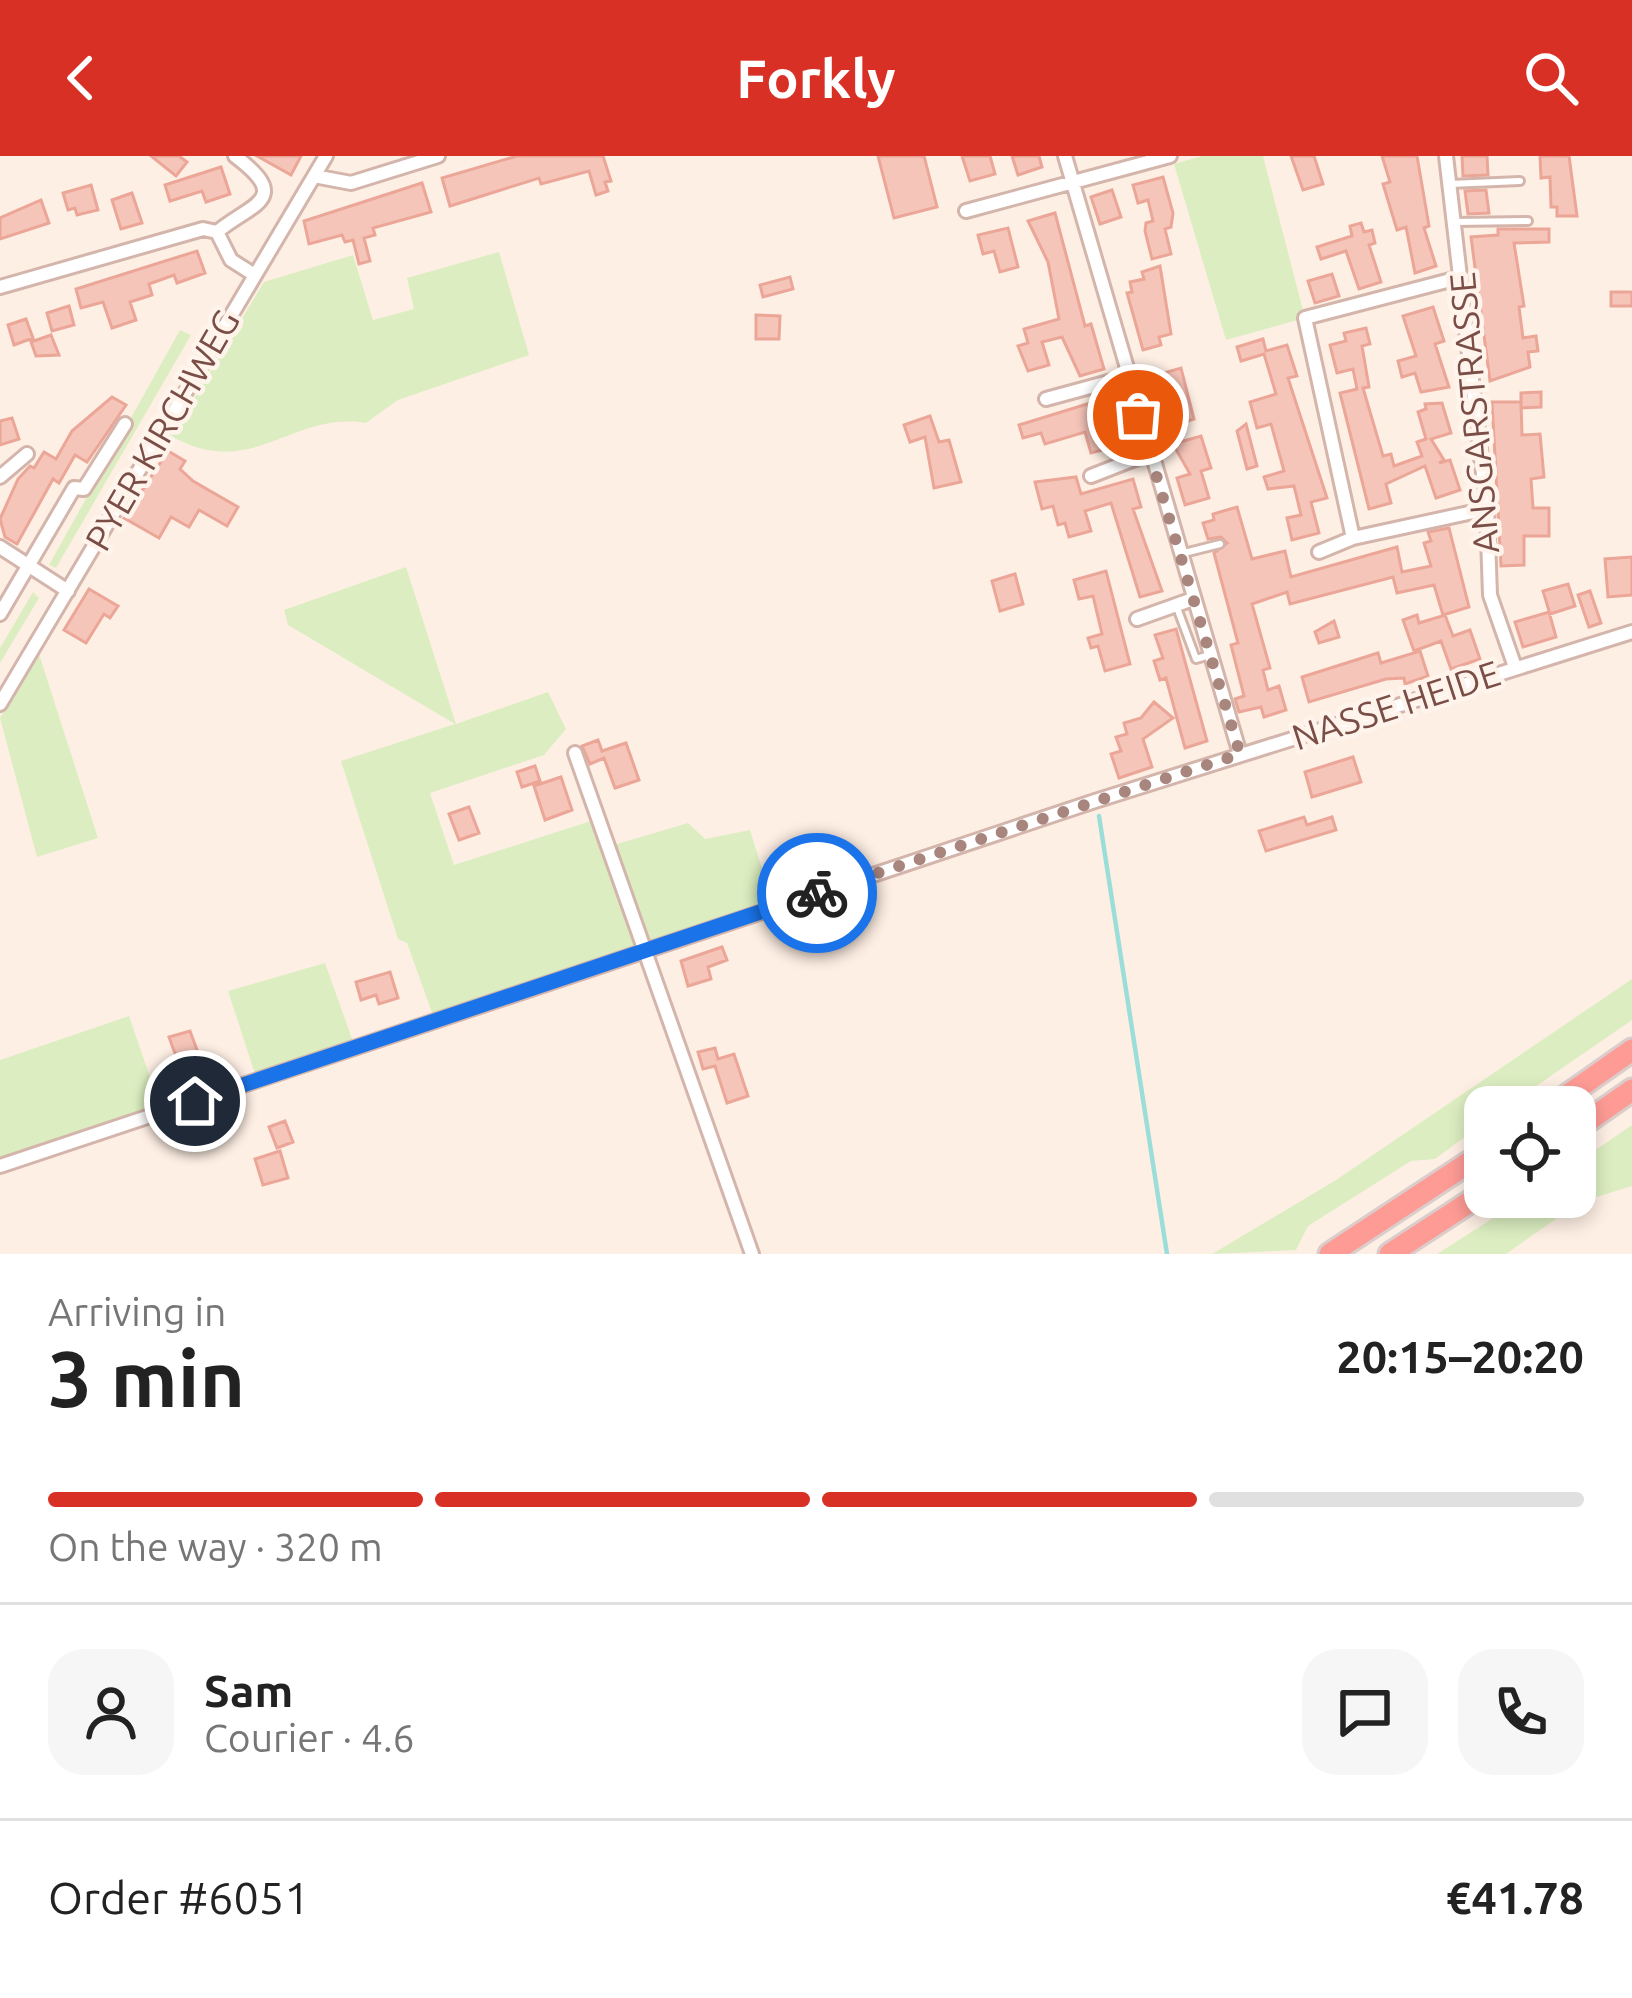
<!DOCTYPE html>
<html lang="en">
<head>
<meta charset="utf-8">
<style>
  body { margin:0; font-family:Ubuntu,sans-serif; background:#f6f6f6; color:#222; height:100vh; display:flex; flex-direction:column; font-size:45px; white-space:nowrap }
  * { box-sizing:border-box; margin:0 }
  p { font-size:39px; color:#767676 }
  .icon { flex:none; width:66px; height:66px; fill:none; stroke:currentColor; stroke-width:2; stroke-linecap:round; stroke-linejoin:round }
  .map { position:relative; height:1098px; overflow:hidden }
  .panel { display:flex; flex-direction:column; background:#fff; flex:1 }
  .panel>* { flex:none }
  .tools { position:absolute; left:1464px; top:930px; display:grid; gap:24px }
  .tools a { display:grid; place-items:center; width:132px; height:132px; border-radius:24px; background:#fff; box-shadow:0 6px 18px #0003; font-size:60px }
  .pin { position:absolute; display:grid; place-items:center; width:102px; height:102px; color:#fff; margin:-51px; border:6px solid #fff; border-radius:50%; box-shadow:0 3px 12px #0007 }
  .courier { position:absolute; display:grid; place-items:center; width:120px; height:120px; margin:-60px; border:9px solid #1a73e8; border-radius:50%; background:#fff; color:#222; box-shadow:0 3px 15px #0007 }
  .summary em { font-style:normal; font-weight:700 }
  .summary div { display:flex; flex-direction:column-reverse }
  .summary { display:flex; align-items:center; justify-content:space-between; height:204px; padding:0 48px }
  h1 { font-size:78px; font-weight:700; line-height:90px }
  .bar { display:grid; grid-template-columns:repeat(4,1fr); gap:18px 12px; align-content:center; height:144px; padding:0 48px }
  .bar i { height:15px; border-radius:9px; background:#e0e0e0 }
  .bar .current { background:#d93025 }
  .bar p { grid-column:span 4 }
  .line { display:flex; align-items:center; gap:30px; padding:0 48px; border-top:3px solid #e0e0e0 }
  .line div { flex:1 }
  .round { display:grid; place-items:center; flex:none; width:126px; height:126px; border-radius:36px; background:#f6f6f6 }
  header { display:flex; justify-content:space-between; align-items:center; height:156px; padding:0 48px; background:#d93025; color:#fff; font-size:54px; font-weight:700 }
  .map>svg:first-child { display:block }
  .green { fill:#dceec1 }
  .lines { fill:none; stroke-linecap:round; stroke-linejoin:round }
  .stream { stroke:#9bddd9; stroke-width:4.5 }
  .building { fill:#f6c5b9; stroke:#eba698; stroke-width:3 }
  .service-casing { stroke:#d4b5ab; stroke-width:12 }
  .minor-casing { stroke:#d4b5ab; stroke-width:18 }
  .motorway-casing { stroke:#dacdcb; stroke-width:27 }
  .service { stroke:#fff; stroke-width:6 }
  .minor { stroke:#fff; stroke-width:12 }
  .motorway { stroke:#fe9b95; stroke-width:21 }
  .done { stroke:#a8867e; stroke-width:12; stroke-dasharray:0 21.6 }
  .route { stroke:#1a73e8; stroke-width:15 }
  .labels { text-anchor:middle; stroke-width:9; stroke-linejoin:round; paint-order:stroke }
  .street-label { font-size:36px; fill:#7a4e47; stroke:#fff4ec }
</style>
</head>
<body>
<header><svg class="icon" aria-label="back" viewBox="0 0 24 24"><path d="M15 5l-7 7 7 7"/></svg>Forkly<svg class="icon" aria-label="search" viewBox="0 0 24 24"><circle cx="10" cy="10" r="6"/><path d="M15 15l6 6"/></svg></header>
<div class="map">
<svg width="1632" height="1098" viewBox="0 0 1632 1098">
  <rect width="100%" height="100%" fill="#feefe4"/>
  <path class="green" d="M1202,0H1263L1305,162L1226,184L1174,8Z
    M499,96L529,199L398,244L366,267C290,255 253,326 171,280L264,126L353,99L373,164L414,153L407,122Z
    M180,174L191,179L56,412L49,409Z
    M406,411L456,568L548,536L566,573L544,599L430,637L454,709L597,663L607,691L688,667L705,683L750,674L774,751L435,865L407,787L398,783L341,605L455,568L288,469L284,454Z
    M33,436L39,442L0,507V492Z
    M39,498L98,682L37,701L0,562Z
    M325,807L355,891L257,924L228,835Z
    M1632,823V864L1506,951H1485V966L1435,1003L1411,1005L1308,1070L1296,1094L1212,1098L1336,1024Z
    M129,860L162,956L0,1010V904Z
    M1632,969V1030L1580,1046L1506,1098H1437L1526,1041H1575V1008Z"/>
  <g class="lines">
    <path class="stream" d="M1099,660L1167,1098"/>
  </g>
  <path class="building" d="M151,0H179L187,6L176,20Z
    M257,0H301L291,19Z
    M517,0H603L611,25L605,26L608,35L596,39L589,15L541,28L539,22L450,50L442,22Z
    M878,0H924L937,51L894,62Z
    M962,0H990L995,18L970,25Z
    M1012,0H1039L1042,11L1018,19Z
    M1291,0H1314L1323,28L1303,34Z
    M1382,0H1417L1429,70L1424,72L1436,110L1415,117L1406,71L1397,74L1383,28L1390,26Z
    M1462,0H1487L1488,19L1463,20Z
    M1540,0H1569L1577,60H1557V51H1551L1550,21L1541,22Z
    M221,11L230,38L206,46L202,35L170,45L165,29Z
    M1163,21L1173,57L1171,71L1165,73L1171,98L1152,103L1145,75L1146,67L1153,65L1148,44L1138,47L1133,29Z
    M422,27L431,56L373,72L375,79L364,82L370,105L359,108L353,84L345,86L342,79L309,88L304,65Z
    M91,29L98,54L77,59L75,52L68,54L63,37Z
    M1112,34L1121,61L1100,68L1091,41Z
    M1486,34L1489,57L1468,58L1465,35Z
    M132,37L142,67L121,73L112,44Z
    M41,44L49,67L0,83V62Z
    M1055,57L1085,170L1091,168L1104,213L1080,220L1062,181L1042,186L1049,209L1028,215L1018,190L1028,187L1024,173L1059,163L1048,106L1028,65Z
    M1361,67L1364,76L1372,74L1375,87L1369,89L1381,126L1359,133L1346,95L1321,103L1317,91L1352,80L1350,70Z
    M1008,72L1018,111L1000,116L994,95L983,98L978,79Z
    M1498,73H1549V86L1514,87L1524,150L1519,151L1523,182L1536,180L1538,195L1528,196L1530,211L1490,225L1471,81L1498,79Z
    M197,95L205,117L177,127L174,119L149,128L152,139L130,146L136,164L112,172L103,146L81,152L76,133Z
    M1160,110L1171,178L1159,181L1161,189L1143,194L1127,137L1132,136L1130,126L1144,123L1142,116Z
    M1332,118L1339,140L1315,147L1308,125Z
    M790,121L793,133L763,141L760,129Z
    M1611,136H1632V150H1611Z
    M69,150L74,169L52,175L47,157Z
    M1433,151L1444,185L1435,188L1449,231L1421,236L1415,217L1402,221L1398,205L1416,200L1403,160Z
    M756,159L780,160L779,183H756Z
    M26,163L33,182L14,189L8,169Z
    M1366,172L1370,188L1362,190L1369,231L1363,232L1383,300L1391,298L1394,310L1422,300L1417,286L1426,283L1418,256L1426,253L1425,248L1442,247L1451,277L1431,283L1444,304L1439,307L1450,304L1460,334L1436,342L1425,310L1386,328L1391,347L1369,353L1340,237L1357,233L1353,213L1337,217L1330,189L1346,185L1344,177Z
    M51,179L59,199L36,200L31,186Z
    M1263,183L1266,195L1287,189L1297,220L1288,222L1327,342L1311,346L1319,377L1292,384L1287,362L1301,359L1294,330L1268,333L1264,321L1284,315L1271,268L1257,272L1250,246L1276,238L1264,198L1241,205L1237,191Z
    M1181,212L1194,263L1166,272L1153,220Z
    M1541,236V251L1521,252V237Z
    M112,241L126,249L87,306L75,299L59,327L53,323L17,388L5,381L0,363L18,323L30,310L34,312L44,296L56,303L72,275Z
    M1110,241L1124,296L1112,299L1110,292L1091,297L1085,276L1045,288L1041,277L1023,282L1019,269Z
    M1492,246H1521L1522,279L1540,278L1544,321L1531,323L1533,352H1549V380H1524V409L1501,410Z
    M930,260L939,286L949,284L961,326L934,332L925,281L910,286L904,269Z
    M12,262L19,283L0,289V265Z
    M1246,268L1257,310L1247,313L1237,275Z
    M1201,280L1211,312L1201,315L1209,342L1185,349L1177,322L1190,318L1173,288Z
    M168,295L185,305L180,313L193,325L238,351L227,370L199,354L189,371L171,361L159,382L124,362Z
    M1076,321L1081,338L1133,323L1141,351L1133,353L1162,435L1140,441L1111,347L1085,355L1091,375L1069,381L1065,367L1058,369L1053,350L1042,353L1035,326Z
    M1237,351L1252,403L1285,395L1291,421L1397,391L1402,416L1431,410L1424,387L1431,385L1428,376L1449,372L1469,451L1443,459L1434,429L1397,437L1393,421L1290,448L1287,436L1252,448L1270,512L1263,514L1268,534L1279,530L1286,554L1264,561L1261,551L1239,556L1235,543L1244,540L1231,489L1238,487L1214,397L1227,387L1221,381L1208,383L1203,367L1214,364L1213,358Z
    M1632,401V439L1608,441L1605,403Z
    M1106,415L1130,508L1105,515L1098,490L1091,492L1088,482L1102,478L1093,440L1079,443L1074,424Z
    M1015,418L1023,448L1000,455L992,425Z
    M1568,428L1575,450L1550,458L1543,435Z
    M89,433L118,450L110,462L104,458L86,487L64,474Z
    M1590,435L1601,467L1589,471L1578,439Z
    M1549,456L1556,481L1523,491L1515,466Z
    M1417,459L1419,467L1445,459L1453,480L1470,474L1480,503L1451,513L1441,485L1414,495L1403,464Z
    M1334,465L1339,481L1319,487L1315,476Z
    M1176,473L1207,585L1185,592L1166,522L1160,524L1154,505L1163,502L1155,479Z
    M1420,495L1428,520L1405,528L1404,522L1386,523L1309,546L1302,521L1378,497L1381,507Z
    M1154,546L1173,562L1143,583L1152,611L1119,622L1111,598L1121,595L1116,581L1127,578L1124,567L1141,562Z
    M598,584L602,595L626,587L639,624L615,632L604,602L590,608L582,590Z
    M1353,601L1361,626L1312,641L1305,616Z
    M535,610L540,625L522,631L517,616Z
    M561,621L572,654L545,664L534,630Z
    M469,651L479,677L459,684L449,658Z
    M1304,661L1307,669L1332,661L1336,674L1266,695L1259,675Z
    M722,791L727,804L708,811L711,823L688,830L681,805Z
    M390,816L398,842L379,848L376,839L361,844L356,826Z
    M190,875L201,905L180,911L169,881Z
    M715,892L718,903L734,898L748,940L727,947L715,910L703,913L698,896Z
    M285,965L293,986L277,992L269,971Z
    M280,995L288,1022L263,1029L255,1003Z"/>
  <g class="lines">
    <g class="service-casing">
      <path id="service" d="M1450,28L1520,25
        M1454,66L1528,65
        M1184,397L1220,388
        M1176,449L1196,503L1210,499"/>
    </g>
    <g class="minor-casing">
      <path id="minor" d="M1065,0L1240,598
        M1446,0L1487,353L1490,439L1515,511
        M314,20L351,27L438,0
        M966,55L1170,0
        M217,76C252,47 293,44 235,0
        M0,131L203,73L217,76L231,104L253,118
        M1046,243L1127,221
        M1091,320L1150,297
        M0,321L27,298
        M1353,382L1305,162L1462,121
        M0,391L68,435
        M1319,396L1353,382L1487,353
        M0,458L74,332L84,333L125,268
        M1137,463L1193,443
        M0,548L326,0
        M575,597L752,1098
        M0,1010L1095,645L1632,476"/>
    </g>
    <g class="motorway-casing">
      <path id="motorway" d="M1551,951L1632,894
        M1575,974L1632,934
        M1330,1098L1485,996
        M1390,1098L1485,1036"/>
    </g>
    <use href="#service" class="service"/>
    <use href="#minor" class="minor"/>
    <use href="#motorway" class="motorway"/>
  </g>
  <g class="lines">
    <path class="done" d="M817,737L1240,598L1138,259"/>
    <path class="route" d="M195,945L817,737"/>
  </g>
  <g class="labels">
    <g class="street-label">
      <text transform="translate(1474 257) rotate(-95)" y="13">ANSGARSTRASSE</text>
      <text transform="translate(162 274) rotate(-60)" y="13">PYER KIRCHWEG</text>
      <text transform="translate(1396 549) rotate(-18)" y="13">NASSE HEIDE</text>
    </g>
  </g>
</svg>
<div class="tools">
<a><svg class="icon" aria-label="locate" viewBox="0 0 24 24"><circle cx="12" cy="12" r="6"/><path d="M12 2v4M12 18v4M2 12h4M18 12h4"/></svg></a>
</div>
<div class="pin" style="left:1138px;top:259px;background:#ea580c"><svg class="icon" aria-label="bag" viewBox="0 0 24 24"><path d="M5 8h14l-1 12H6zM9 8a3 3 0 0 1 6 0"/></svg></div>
<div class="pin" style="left:195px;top:945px;background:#1f2937"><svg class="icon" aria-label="home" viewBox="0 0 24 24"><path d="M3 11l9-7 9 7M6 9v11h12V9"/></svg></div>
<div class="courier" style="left:817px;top:737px"><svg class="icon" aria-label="bike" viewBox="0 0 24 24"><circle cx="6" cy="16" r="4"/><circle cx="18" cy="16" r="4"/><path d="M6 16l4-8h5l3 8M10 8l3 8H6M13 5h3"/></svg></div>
</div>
<section class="panel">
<div class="summary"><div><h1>3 min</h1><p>Arriving in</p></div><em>20:15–20:20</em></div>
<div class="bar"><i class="current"></i><i class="current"></i><i class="current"></i><i></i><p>On the way · 320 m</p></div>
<div class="line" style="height:216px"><a class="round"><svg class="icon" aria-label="person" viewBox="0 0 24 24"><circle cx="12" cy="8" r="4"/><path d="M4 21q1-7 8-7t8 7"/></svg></a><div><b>Sam</b><p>Courier · 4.6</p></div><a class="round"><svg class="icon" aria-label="chat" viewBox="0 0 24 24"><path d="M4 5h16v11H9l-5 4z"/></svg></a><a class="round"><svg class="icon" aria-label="phone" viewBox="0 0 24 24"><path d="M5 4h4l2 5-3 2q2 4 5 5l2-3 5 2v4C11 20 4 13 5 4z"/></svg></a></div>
<div class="line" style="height:156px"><div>Order #6051</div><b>€41.78</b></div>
</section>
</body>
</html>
